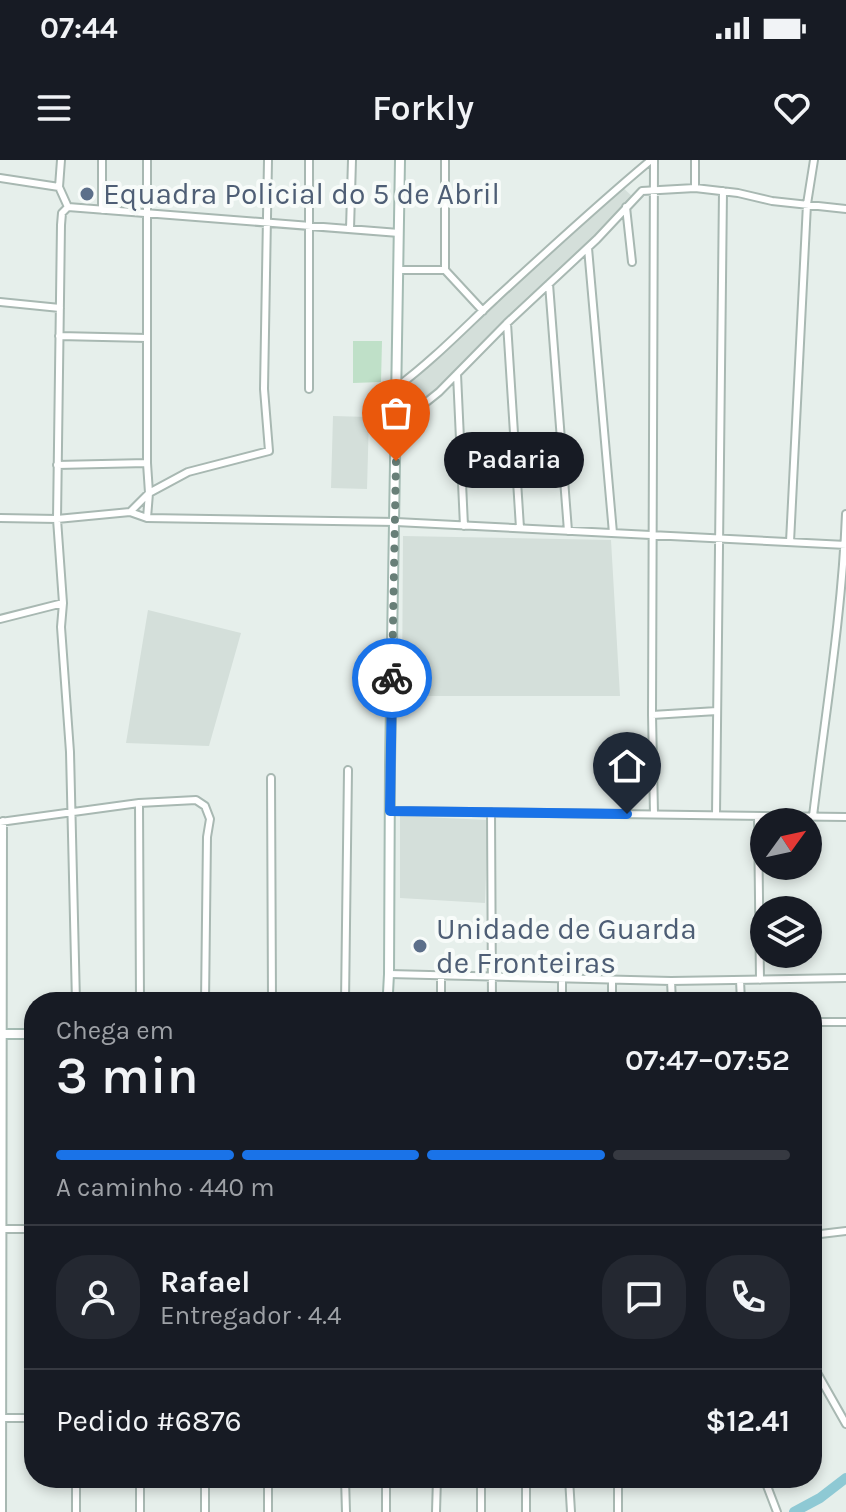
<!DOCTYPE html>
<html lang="pt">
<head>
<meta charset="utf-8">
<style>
  body { margin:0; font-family:Karla,sans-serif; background:#242831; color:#f1f3f6; height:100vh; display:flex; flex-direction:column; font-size:30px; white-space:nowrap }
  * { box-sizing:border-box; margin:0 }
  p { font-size:26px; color:#9ea1a6 }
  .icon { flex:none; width:44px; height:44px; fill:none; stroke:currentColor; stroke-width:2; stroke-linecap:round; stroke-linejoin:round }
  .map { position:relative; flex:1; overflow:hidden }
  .drawer { position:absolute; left:24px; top:832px; width:798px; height:496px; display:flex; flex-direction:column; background:#171b24; border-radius:32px; box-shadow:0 4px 12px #0003 }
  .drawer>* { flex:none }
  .needle { width:52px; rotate:57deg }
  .buttons { position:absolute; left:750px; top:648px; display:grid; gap:16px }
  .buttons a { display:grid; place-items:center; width:72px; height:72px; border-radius:50%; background:#171b24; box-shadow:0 4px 12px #0003; font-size:40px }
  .pin { position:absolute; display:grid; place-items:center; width:68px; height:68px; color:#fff; margin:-82px -34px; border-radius:50% 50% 50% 0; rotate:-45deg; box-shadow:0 0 8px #0007 }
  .pin .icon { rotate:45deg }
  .courier { position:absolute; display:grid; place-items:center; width:80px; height:80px; margin:-40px; border:6px solid #1a73e8; border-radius:50%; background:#fff; color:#222; box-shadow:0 2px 10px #0007 }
  .bubble { position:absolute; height:56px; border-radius:28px; background:#171b24; box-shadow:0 4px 12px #0003; font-size:26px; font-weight:600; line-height:56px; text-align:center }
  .overview em { font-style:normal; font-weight:600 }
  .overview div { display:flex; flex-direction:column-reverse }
  .overview { display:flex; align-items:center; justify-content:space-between; height:136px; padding:0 32px }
  h1 { font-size:52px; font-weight:600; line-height:60px }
  .bar { display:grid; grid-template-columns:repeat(4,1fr); gap:12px 8px; align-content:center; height:96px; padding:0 32px }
  .bar i { height:10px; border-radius:6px; background:#363941 }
  .bar .on { background:#1a73e8 }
  .bar p { grid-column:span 4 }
  .line { display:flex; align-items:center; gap:20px; padding:0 32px; border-top:2px solid #363941 }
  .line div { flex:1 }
  .round { display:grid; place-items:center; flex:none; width:84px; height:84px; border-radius:32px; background:#242831 }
  .status { display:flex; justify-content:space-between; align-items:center; height:56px; padding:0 40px; background:#171b24; direction:ltr }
  .status svg { height:22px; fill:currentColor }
  header { display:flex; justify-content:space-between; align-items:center; height:104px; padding:0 32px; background:#171b24; font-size:36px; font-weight:600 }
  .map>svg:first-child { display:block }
  .built { fill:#d4dfda }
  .green { fill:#bfe0c8 }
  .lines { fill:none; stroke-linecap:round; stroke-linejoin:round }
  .river { stroke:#8ec9d4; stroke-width:10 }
  .street-casing { stroke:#a8b8b2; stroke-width:10 }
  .secondary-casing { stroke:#a4bbb3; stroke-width:12 }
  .street { stroke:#fff; stroke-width:6 }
  .secondary { stroke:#fff; stroke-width:8 }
  .done { stroke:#687f78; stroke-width:8; stroke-dasharray:0 14.4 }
  .route { stroke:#1a73e8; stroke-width:10 }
  .service-dot { fill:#5c6f8a; stroke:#f7fbf9; stroke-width:3 }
  .labels { text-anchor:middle; stroke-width:8; stroke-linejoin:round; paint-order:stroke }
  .service-label { font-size:30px; fill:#4e5e75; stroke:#f7fbf9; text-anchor:start }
</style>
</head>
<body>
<div class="status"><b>07:44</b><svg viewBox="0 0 49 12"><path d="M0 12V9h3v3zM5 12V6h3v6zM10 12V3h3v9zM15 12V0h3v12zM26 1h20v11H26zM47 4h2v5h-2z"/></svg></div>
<header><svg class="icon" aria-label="menu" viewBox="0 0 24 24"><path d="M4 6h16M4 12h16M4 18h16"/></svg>Forkly<svg class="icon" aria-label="heart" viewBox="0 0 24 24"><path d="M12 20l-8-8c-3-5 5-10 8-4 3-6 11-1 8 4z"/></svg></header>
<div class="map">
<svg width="846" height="1352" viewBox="0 0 846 1352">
  <rect width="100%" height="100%" fill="#e6efeb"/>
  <path class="built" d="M620,25L634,38L597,78L419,248L397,253V227Z
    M333,256L369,257L367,329L331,328Z
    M403,376L611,380L620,536H402Z
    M148,450L241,473L209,586L126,583Z
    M400,656L488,660L485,743L400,738Z"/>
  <path class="green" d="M353,181H382L381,222L353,223Z"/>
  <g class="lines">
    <path class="river" d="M794,1352L820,1338L846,1318"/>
    <g class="street-casing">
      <path id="street" d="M61,0L59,27L68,47L62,53L61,65L57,359L63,443L61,467L70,592L76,842
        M445,0V110L483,151
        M654,0L652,555L654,654
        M695,0V28
        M0,18L59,27
        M68,47L399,73
        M626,47L632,102
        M102,50V0
        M350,69L352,0
        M588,88L613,373
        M399,110H445
        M549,124L568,371
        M0,142L60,148
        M507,163L520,368
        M59,176L147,178
        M457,214L464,366
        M397,227C432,201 462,170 494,140C545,93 597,45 651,0
        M309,229V0
        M397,253L419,248L439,232L507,163L597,79L642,31L695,28L738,33L772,41L846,49
        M57,305L147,303
        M130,352L149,333L188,312L269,291L264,229L268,0
        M0,358L57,359L130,352L147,358L396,362L846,385
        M147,358L149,333L147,303V0
        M790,382L807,44L814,0
        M0,459L63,443
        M652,555L717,551
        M271,618L272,842
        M139,643L140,842
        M390,651L846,657
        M491,652L492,842
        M716,655L723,31
        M758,656L760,820
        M813,656C825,556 842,455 846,354
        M0,662L139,643L196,640L205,646L210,659L207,677L205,842
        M389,814L671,821L846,818
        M441,815V842
        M612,820V842
        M740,820L741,842
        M671,821L672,842
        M345,842L348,610
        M562,842V819
        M812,862H846
        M0,1069H34
        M812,1075L846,1071
        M812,1204L846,1264
        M0,1258H34
        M205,1318V1352
        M345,1318L346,1352
        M526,1318V1352
        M569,1318L571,1352
        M764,1318L777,1352
        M2,1352L3,661
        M76,1352V1318
        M140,1352V1318
        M268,1352V1318
        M386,1352V1318
        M436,1352L437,1318
        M481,1352V1318
        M618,1352V1318"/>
    </g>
    <g class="secondary-casing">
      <path id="secondary" d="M384,842L388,833L389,814L390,605L400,0
        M0,874H34"/>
    </g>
    <use href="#street" class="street"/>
    <use href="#secondary" class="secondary"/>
  </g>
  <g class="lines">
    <path class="done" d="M392,518L396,301"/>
    <path class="route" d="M392,518L390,651L627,654"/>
  </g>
  <g class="service-dot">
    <circle cx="87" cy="34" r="8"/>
    <circle cx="420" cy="786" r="8"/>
  </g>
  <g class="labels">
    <g class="service-label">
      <text x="103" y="44">Equadra Policial do 5 de Abril</text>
      <text x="436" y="779">Unidade de Guarda<tspan x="436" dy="34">de Fronteiras</tspan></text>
    </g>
  </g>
</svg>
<div class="buttons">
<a><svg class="needle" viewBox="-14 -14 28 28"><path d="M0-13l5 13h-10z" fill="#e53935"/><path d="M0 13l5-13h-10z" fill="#9ea1a6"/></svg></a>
<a><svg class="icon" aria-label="layers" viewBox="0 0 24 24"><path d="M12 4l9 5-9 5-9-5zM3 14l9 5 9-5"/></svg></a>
</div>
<div class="pin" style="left:396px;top:301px;background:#ea580c"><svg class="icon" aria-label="bag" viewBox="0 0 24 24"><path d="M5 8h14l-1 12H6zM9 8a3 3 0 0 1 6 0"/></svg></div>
<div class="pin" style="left:627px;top:654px;background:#1f2937"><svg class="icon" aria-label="home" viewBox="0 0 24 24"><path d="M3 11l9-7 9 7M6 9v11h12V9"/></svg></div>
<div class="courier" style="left:392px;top:518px"><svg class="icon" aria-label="bike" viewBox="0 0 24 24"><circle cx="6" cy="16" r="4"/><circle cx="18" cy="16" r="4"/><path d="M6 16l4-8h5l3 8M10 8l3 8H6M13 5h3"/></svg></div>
<div class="bubble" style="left:444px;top:272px;width:140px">Padaria</div>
<section class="drawer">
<div class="overview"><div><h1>3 min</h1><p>Chega em</p></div><em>07:47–07:52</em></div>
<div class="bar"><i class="on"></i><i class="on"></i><i class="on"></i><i></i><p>A caminho · 440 m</p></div>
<div class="line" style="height:144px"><a class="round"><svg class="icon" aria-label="person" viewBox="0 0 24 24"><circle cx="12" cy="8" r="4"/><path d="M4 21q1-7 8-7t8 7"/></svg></a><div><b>Rafael</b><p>Entregador · 4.4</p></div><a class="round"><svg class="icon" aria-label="chat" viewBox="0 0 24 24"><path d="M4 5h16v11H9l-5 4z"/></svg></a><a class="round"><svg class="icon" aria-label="phone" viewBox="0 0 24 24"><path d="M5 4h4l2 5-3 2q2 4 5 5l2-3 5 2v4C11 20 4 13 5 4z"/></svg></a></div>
<div class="line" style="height:104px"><div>Pedido #6876</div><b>$12.41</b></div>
</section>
</div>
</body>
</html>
